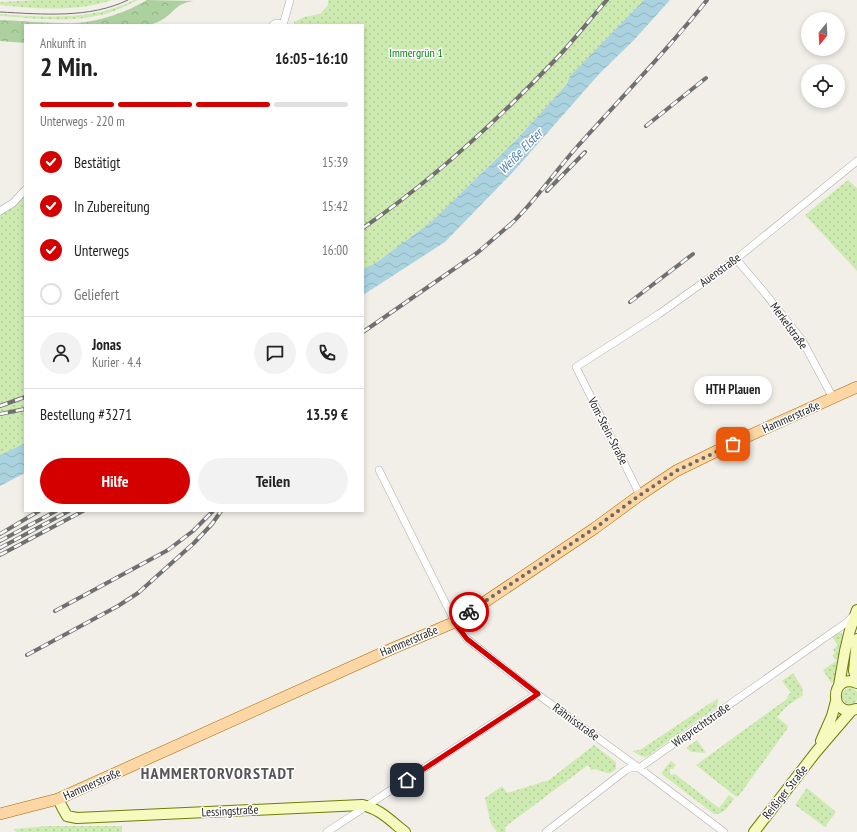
<!DOCTYPE html>
<html lang="de">
<head>
<meta charset="utf-8">
<style>
  body { margin:0; font-family:"PT Sans Narrow",sans-serif; background:#f2f2f2; color:#222; height:100vh; display:flex; flex-direction:column; font-size:15px; white-space:nowrap }
  * { box-sizing:border-box; margin:0 }
  p { font-size:13px; color:#767676 }
  .icon { flex:none; width:22px; height:22px; fill:none; stroke:currentColor; stroke-width:2; stroke-linecap:round; stroke-linejoin:round }
  .map { position:relative; flex:1; overflow:hidden }
  .side { position:absolute; left:24px; top:24px; width:340px; height:488px; display:flex; flex-direction:column; background:#fff; border-radius:0px; box-shadow:0 2px 6px #0003 }
  .side>* { flex:none }
  .needle { width:26px; rotate:198deg }
  .buttons { position:absolute; left:801px; top:12px; display:grid; gap:8px }
  .buttons a { display:grid; place-items:center; width:44px; height:44px; border-radius:50%; background:#fff; box-shadow:0 2px 6px #0003; font-size:20px }
  .pin { position:absolute; display:grid; place-items:center; width:34px; height:34px; color:#fff; margin:-17px; border-radius:8px; box-shadow:0 2px 6px #0006 }
  .courier { position:absolute; display:grid; place-items:center; width:40px; height:40px; margin:-20px; border:3px solid #d40000; border-radius:50%; background:#fff; color:#222; box-shadow:0 1px 5px #0007 }
  .bubble { position:absolute; height:28px; border-radius:14px; background:#fff; box-shadow:0 2px 6px #0003; font-size:13px; font-weight:800; line-height:28px; text-align:center }
  .head em { font-style:normal; font-weight:800 }
  .head div { display:flex; flex-direction:column-reverse }
  .head { display:flex; align-items:center; justify-content:space-between; height:68px; padding:0 16px }
  h1 { font-size:26px; font-weight:800; line-height:30px }
  .bar { display:grid; grid-template-columns:repeat(4,1fr); gap:6px 4px; align-content:center; height:48px; padding:0 16px }
  .bar i { height:5px; border-radius:3px; background:#e0e0e0 }
  .bar .active { background:#d40000 }
  .bar p { grid-column:span 4 }
  .line { display:flex; align-items:center; gap:10px; padding:0 16px; border-top:1px solid #e0e0e0 }
  .line div { flex:1 }
  .round { display:grid; place-items:center; flex:none; width:42px; height:42px; border-radius:21px; background:#f2f2f2 }
  ol { padding:0 16px; list-style:none }
  li { display:flex; align-items:center; gap:12px; height:44px }
  li p { margin-inline-start:auto }
  li .icon { padding:4px; border-radius:50%; background:#d40000; color:#fff; stroke-width:4 }
  li:last-child { color:#767676 }
  li i { width:22px; height:22px; border:2px solid #e0e0e0; border-radius:50% }
  .action { display:flex; gap:8px; margin-top:auto; padding:8px 16px }
  .action a { flex:1; height:46px; border-radius:24px; background:#d40000; color:#fff; font-size:16px; font-weight:800; line-height:46px; text-align:center }
  .action a+a { background:#f2f2f2; color:#222 }
  .map>svg:first-child { display:block }
  .grass { fill:url(#grass-dots) }
  .forest { fill:url(#forest-crowns) }
  .water { fill:url(#water-waves) }
  .lines { fill:none; stroke-linecap:round; stroke-linejoin:round }
  .street-casing { stroke:#a9a9a9; stroke-width:8 }
  .secondary-casing { stroke:#707d05; stroke-width:12 }
  .primary-casing { stroke:#a06b00; stroke-width:12 }
  .street { stroke:#fff; stroke-width:7 }
  .secondary { stroke:#f7fabf; stroke-width:10 }
  .primary { stroke:#fcd6a4; stroke-width:11 }
  .tram { stroke:#707070; stroke-width:1 }
  .rail-casing { stroke:#707070; stroke-width:4 }
  .rail { stroke:#fff; stroke-width:2.5; stroke-dasharray:8; stroke-linecap:butt }
  .done { stroke:#6b6a68; stroke-width:4; stroke-dasharray:0 7.2 }
  .route { stroke:#d40000; stroke-width:5 }
  .labels { text-anchor:middle; stroke-width:3; stroke-linejoin:round; paint-order:stroke }
  .park-label { font-size:12px; fill:#0c8416; stroke:#fff }
  .street-label { font-size:12px; fill:#222; stroke:#fff }
  .water-label { font-size:13px; font-style:italic; fill:#4a7aab; stroke:#fff }
  .district-label { font-size:16px; font-weight:bold; letter-spacing:1px; fill:#555; stroke:#fff }
</style>
</head>
<body>
<div class="map">
<svg width="857" height="832" viewBox="0 0 857 832">
  <defs>
    <pattern id="grass-dots" width="8" height="8" patternUnits="userSpaceOnUse"><rect width="8" height="8" fill="#cdebb0"/><path d="M2 2h.1M6 6h.1" fill="none" stroke="#b0c997" stroke-width="1.8" stroke-linecap="round"/></pattern>
    <pattern id="forest-crowns" width="20" height="18" patternUnits="userSpaceOnUse"><rect width="20" height="18" fill="#add19e"/><path d="M2 6a3 3 0 1 1 6 0M12 15a3 3 0 1 1 6 0" fill="none" stroke="#95b388"/></pattern>
    <pattern id="water-waves" width="16" height="10" patternUnits="userSpaceOnUse"><rect width="16" height="10" fill="#aad3df"/><path d="M0 5q4-4 8 0t8 0" fill="none" stroke="#92b5bf"/></pattern>
  </defs>
  <rect width="100%" height="100%" fill="#f2efe9"/>
  <path class="grass" d="M37,0H112C77,12 37,9 0,5V2Z
    M134,0H138C126,6 114,12 101,15C69,23 33,18 0,16V14C44,17 93,21 134,0Z
    M328,0H644L570,76L567,84L515,141L431,222L377,262L363,269V25H294V22L304,17L320,14L328,5Z
    M848,180L857,188V271L805,215Z
    M25,194V443L0,455V215L7,211Z
    M840,632L842,634V637L838,659L836,660L832,655L835,653L833,649L838,646L832,637Z
    M836,661L837,662L834,681L831,683L823,670Z
    M793,673L802,687L803,695L786,707L777,717L788,726L787,729L738,797L735,796L696,765L788,698L787,696L791,693L782,681Z
    M842 696a8 8 0 1 1 16 0a8 8 0 1 1-16 0Z
    M718,698L717,707L646,757L641,756L632,751L640,750Z
    M697,740L706,753L692,752L686,748Z
    M594,745L616,762V769C609,776 604,772 595,769L591,770L588,765L505,827L506,832H497L491,824L485,798L502,786L507,793L549,780Z
    M671,761L676,765L673,769H670V775L675,774L719,808L729,795L734,799C728,807 724,815 714,814L663,775L662,772Z
    M807,788L836,812L825,827L795,805Z
    M47,826H122V832H16L14,829Z"/>
  <path class="forest" d="M147,0L194,1C177,3 177,9 165,18C161,21 155,23 150,25H25V43L0,41V20C25,21 52,24 77,23C101,21 127,12 147,0Z"/>
  <path class="water" d="M644,0H670L634,40L600,73L513,172L445,242L363,295V269L377,262L431,222L515,141L567,84L570,76Z
    M25,443V473L0,486V455Z"/>
  <g class="lines">
    <g class="street-casing">
      <path id="street" d="M273,25L276,23L283,24
        M283,25L290,0
        M0,211L13,203L25,190
        M736,259L764,292L802,340L833,398
        M379,470L455,622L467,639L537,694L639,768L724,832
        M640,495L576,367L659,314L736,259L857,161
        M327,832L537,694
        M546,832L626,770L630,768H639L820,641L846,623L854,615"/>
    </g>
    <g class="secondary-casing">
      <path id="secondary" d="M857,639L854,671L857,682
        M839,685L845,651L850,630L857,610
        M856,709C829,719 829,672 857,683
        M821,741L832,716L836,701
        M58,799L62,807L67,816L77,818L362,805C379,808 392,822 405,832
        M754,832L816,752L852,710"/>
    </g>
    <g class="primary-casing">
      <path id="primary" d="M0,814L58,799L389,650L455,622L595,528L640,495L676,471L733,443L857,387"/>
    </g>
    <use href="#street" class="street"/>
    <use href="#secondary" class="secondary"/>
    <use href="#primary" class="primary"/>
    <path class="tram" d="M0,12C42,14 89,19 128,0"/>
    <g class="rail-casing">
      <path id="rail" d="M646,126L706,78
        M547,191L585,152
        M509,226C534,203 553,174 576,148C620,99 666,52 707,0
        M363,228C434,179 498,120 557,58C575,39 590,19 607,0
        M630,302L693,254
        M363,332L477,253L513,222
        M0,406L25,397
        M0,414L25,409
        M0,534L39,511
        M0,541L56,511
        M0,548L69,511
        M0,555L83,511
        M55,611L168,550L193,531L213,511
        M27,655L118,606L138,593L194,543L212,524L221,511"/>
    </g>
    <use href="#rail" class="rail"/>
  </g>
  <g class="lines">
    <path class="done" d="M469,612L595,528L640,495L676,471L733,444"/>
    <path class="route" d="M407,780L538,694L467,639L454,622L469,612"/>
  </g>
  <g class="labels">
    <g class="park-label">
      <text x="416" y="57">Immergrün 1</text>
    </g>
    <g class="street-label">
      <text transform="translate(720 270) rotate(-36)" y="4">Auenstraße</text>
      <text transform="translate(789 326) rotate(54)" y="4">Merkelstraße</text>
      <text transform="translate(791 417) rotate(-24)" y="4">Hammerstraße</text>
      <text transform="translate(608 431) rotate(63)" y="4">Vom-Stein-Straße</text>
      <text transform="translate(409 641) rotate(-23)" y="4">Hammerstraße</text>
      <text transform="translate(576 722) rotate(36)" y="4">Rähnisstraße</text>
      <text transform="translate(701 725) rotate(-35)" y="4">Wieprechtstraße</text>
      <text transform="translate(92 784) rotate(-24)" y="4">Hammerstraße</text>
      <text transform="translate(785 792) rotate(-52)" y="4">Reißiger Straße</text>
      <text transform="translate(230 811) rotate(-3)" y="4">Lessingstraße</text>
    </g>
    <g class="water-label">
      <text transform="translate(520 151) rotate(-46)" y="5">Weiße Elster</text>
    </g>
    <g class="district-label">
      <text x="218" y="779">HAMMERTORVORSTADT</text>
    </g>
  </g>
</svg>
<div class="buttons">
<a><svg class="needle" viewBox="-14 -14 28 28"><path d="M0-13l5 13h-10z" fill="#e53935"/><path d="M0 13l5-13h-10z" fill="#767676"/></svg></a>
<a><svg class="icon" aria-label="locate" viewBox="0 0 24 24"><circle cx="12" cy="12" r="6"/><path d="M12 2v4M12 18v4M2 12h4M18 12h4"/></svg></a>
</div>
<div class="pin" style="left:733px;top:444px;background:#ea580c"><svg class="icon" aria-label="bag" viewBox="0 0 24 24"><path d="M5 8h14l-1 12H6zM9 8a3 3 0 0 1 6 0"/></svg></div>
<div class="pin" style="left:407px;top:780px;background:#1f2937"><svg class="icon" aria-label="home" viewBox="0 0 24 24"><path d="M3 11l9-7 9 7M6 9v11h12V9"/></svg></div>
<div class="courier" style="left:469px;top:612px"><svg class="icon" aria-label="bike" viewBox="0 0 24 24"><circle cx="6" cy="16" r="4"/><circle cx="18" cy="16" r="4"/><path d="M6 16l4-8h5l3 8M10 8l3 8H6M13 5h3"/></svg></div>
<div class="bubble" style="left:694px;top:376px;width:78px">HTH Plauen</div>
<section class="side">
<div class="head"><div><h1>2 Min.</h1><p>Ankunft in</p></div><em>16:05–16:10</em></div>
<div class="bar"><i class="active"></i><i class="active"></i><i class="active"></i><i></i><p>Unterwegs · 220 m</p></div>
<ol>
<li><svg class="icon" aria-label="check" viewBox="0 0 24 24"><path d="M5 12l5 5 9-10"/></svg>Bestätigt<p>15:39</p></li>
<li><svg class="icon" aria-label="check" viewBox="0 0 24 24"><path d="M5 12l5 5 9-10"/></svg>In Zubereitung<p>15:42</p></li>
<li><svg class="icon" aria-label="check" viewBox="0 0 24 24"><path d="M5 12l5 5 9-10"/></svg>Unterwegs<p>16:00</p></li>
<li><i></i>Geliefert</li>
</ol>
<div class="line" style="height:72px"><a class="round"><svg class="icon" aria-label="person" viewBox="0 0 24 24"><circle cx="12" cy="8" r="4"/><path d="M4 21q1-7 8-7t8 7"/></svg></a><div><b>Jonas</b><p>Kurier · 4.4</p></div><a class="round"><svg class="icon" aria-label="chat" viewBox="0 0 24 24"><path d="M4 5h16v11H9l-5 4z"/></svg></a><a class="round"><svg class="icon" aria-label="phone" viewBox="0 0 24 24"><path d="M5 4h4l2 5-3 2q2 4 5 5l2-3 5 2v4C11 20 4 13 5 4z"/></svg></a></div>
<div class="line" style="height:52px"><div>Bestellung #3271</div><b>13.59 €</b></div>
<div class="action"><a>Hilfe</a><a>Teilen</a></div>
</section>
</div>
</body>
</html>
